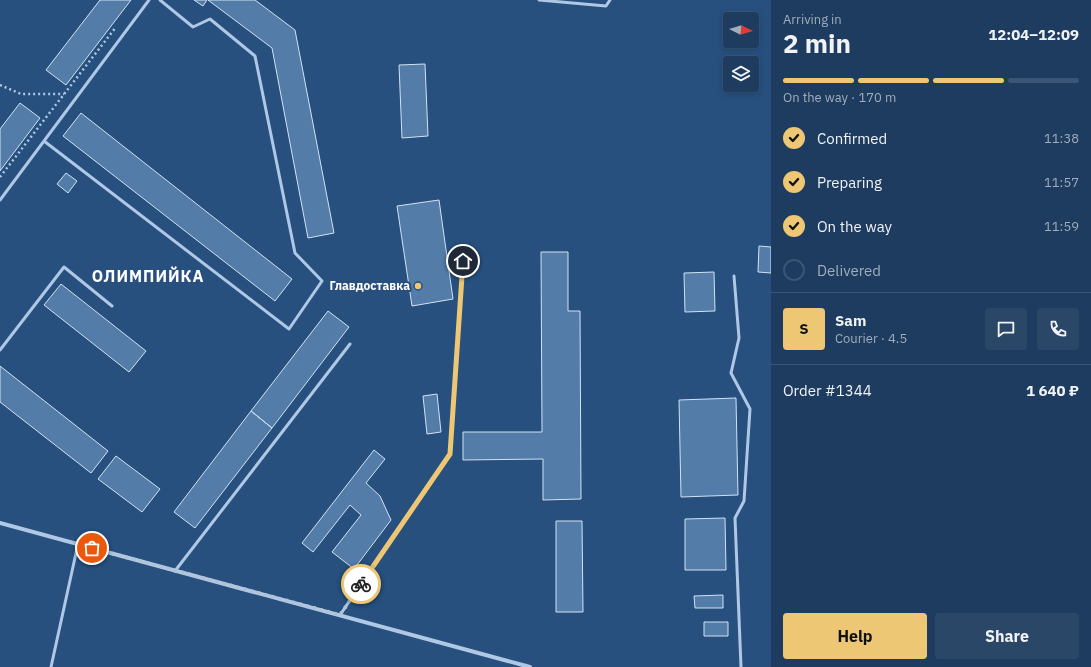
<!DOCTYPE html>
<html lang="en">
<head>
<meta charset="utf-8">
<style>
  body { margin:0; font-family:"IBM Plex Sans",sans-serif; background:#2a4768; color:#f1f3f6; height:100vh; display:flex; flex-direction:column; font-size:15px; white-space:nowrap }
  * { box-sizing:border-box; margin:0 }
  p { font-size:13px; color:#a0adbd }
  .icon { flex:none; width:22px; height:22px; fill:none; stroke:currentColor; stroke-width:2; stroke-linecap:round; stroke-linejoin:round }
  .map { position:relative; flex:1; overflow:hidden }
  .sheet { display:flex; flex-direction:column; background:#1d3c5f; width:320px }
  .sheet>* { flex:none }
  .needle { width:26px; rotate:95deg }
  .fabs { position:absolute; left:723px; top:12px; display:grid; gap:8px }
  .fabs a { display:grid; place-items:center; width:36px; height:36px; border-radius:4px; background:#1d3c5f; box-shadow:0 2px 6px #0003,0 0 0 1px #3b5674; font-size:20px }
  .pin { position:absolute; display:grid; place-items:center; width:34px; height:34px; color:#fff; margin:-17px; border:2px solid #fff; border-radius:50%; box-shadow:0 1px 4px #0007 }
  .courier { position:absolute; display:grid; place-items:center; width:40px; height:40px; margin:-20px; border:3px solid #edc774; border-radius:50%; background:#fff; color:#222; box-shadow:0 1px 5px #0007 }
  .headline em { font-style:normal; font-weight:700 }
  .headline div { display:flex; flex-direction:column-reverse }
  .headline { display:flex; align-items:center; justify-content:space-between; height:68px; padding:0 12px }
  h1 { font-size:26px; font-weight:700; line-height:30px }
  .bar { display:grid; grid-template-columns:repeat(4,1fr); gap:6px 4px; align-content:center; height:48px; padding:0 12px }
  .bar i { height:5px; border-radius:3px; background:#3b5674 }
  .bar .active { background:#edc774 }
  .bar p { grid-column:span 4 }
  .line { display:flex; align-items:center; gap:10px; padding:0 12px; border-top:1px solid #3b5674 }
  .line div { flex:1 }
  .round { display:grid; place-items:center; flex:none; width:42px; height:42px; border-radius:4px; background:#2a4768 }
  ol { padding:0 12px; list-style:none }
  li { display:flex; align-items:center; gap:12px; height:44px }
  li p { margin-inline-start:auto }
  li .icon { padding:4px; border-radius:50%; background:#edc774; color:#111; stroke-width:4 }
  li:last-child { color:#a0adbd }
  li i { width:22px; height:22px; border:2px solid #3b5674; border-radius:50% }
  .cta { display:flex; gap:8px; margin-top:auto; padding:8px 12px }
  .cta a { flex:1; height:46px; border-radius:4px; background:#edc774; color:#111; font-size:16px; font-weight:700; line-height:46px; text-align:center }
  .cta a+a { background:#2a4768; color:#f1f3f6 }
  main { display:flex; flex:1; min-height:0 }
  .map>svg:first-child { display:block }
  .building { fill:#547ca9; stroke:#d1e2f4 }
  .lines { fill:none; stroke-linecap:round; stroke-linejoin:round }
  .path { stroke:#aec8e5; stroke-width:2.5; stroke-dasharray:2 3; stroke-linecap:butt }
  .lane { stroke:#aec8e5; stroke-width:3 }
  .street { stroke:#aec8e5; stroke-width:4 }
  .done { stroke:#b3c2d2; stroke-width:4; stroke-dasharray:0 7.2 }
  .route { stroke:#edc774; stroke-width:5 }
  .poi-dot { fill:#edc774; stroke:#27507f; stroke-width:1.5 }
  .labels { text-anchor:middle; stroke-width:4; stroke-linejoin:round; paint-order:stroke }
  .poi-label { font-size:12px; font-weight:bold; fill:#fff; stroke:#27507f; text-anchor:end }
  .district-label { font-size:16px; font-weight:bold; letter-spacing:1px; fill:#fff; stroke:#27507f }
</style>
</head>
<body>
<main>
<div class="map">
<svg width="771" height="667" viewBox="0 0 771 667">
  <rect width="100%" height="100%" fill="#27507f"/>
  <path class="building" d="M100,0H131L66,85L46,70Z
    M194,0H207L203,6Z
    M208,0H255L295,30L334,233L308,238L272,48Z
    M425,64L428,136L402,138L399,65Z
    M20,103L40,118L0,171V129Z
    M81,113L292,279L275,301L63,136Z
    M66,173L77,181L68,193L57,184Z
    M439,200L453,299L412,306L397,206Z
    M759,246L771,247V273L758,272Z
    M541,252H568V311H580L581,499L543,500V459L463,460V432H542Z
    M714,272L715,311L685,312L684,273Z
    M61,284L146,351L129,372L44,305Z
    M328,311L349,327L272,428L251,411Z
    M0,366L108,451L91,473L0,402Z
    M437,394L441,432L427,434L423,396Z
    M736,398L738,495L681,497L679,400Z
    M251,411L272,428L195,528L174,512Z
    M374,450L385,459L366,483L380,496L391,520L354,569L332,552L361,515L350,505L313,552L302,543Z
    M116,456L160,489L142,512L98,479Z
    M725,518L726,570H685V519Z
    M556,521H582L583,612H556Z
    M723,595V608H695L694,596Z
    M704,622H728V636H704Z"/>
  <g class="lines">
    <path class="path" d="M0,85L21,94H64
      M0,177L116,27"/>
    <path class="lane" d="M539,0L606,6L610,0
      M44,141L289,329L322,281L295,253L255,56L210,19L193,27L160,0
      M0,200L149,0
      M734,276L739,338L731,373L750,409L744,501L735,518L741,667
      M0,350L64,267L112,306
      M175,571L350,344
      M340,615L450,454L463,261
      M51,667L78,544"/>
    <path class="street" d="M0,523L530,667"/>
  </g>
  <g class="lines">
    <path class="done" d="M92,548L340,615L361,584"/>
    <path class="route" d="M361,584L450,454L463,261"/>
  </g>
  <circle class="poi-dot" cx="418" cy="286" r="4"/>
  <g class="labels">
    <g class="poi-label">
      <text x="410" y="290">Главдоставка</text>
    </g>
    <g class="district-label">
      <text x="148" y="282">ОЛИМПИЙКА</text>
    </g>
  </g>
</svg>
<div class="fabs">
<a><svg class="needle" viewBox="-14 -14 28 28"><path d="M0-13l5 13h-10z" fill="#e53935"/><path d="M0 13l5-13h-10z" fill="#a0adbd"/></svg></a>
<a><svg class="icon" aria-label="layers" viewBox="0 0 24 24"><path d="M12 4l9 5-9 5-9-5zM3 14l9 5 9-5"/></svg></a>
</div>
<div class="pin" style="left:92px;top:548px;background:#ea580c"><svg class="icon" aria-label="bag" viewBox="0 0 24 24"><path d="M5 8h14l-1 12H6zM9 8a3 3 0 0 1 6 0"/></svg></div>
<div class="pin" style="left:463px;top:261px;background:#1f2937"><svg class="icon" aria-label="home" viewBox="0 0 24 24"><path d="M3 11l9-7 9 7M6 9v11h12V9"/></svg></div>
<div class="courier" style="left:361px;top:584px"><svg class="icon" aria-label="bike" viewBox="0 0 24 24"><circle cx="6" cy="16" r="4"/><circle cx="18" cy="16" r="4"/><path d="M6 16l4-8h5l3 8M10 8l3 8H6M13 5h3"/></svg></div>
</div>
<section class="sheet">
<div class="headline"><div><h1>2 min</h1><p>Arriving in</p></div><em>12:04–12:09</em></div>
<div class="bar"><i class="active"></i><i class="active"></i><i class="active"></i><i></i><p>On the way · 170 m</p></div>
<ol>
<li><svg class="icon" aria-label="check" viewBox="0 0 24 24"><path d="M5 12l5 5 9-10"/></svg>Confirmed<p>11:38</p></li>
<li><svg class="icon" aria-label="check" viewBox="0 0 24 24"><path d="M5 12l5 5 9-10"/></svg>Preparing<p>11:57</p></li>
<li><svg class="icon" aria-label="check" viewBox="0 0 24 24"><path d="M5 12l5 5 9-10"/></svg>On the way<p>11:59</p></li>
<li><i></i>Delivered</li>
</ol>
<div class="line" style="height:72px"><b class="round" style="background:#edc774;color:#111">S</b><div><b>Sam</b><p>Courier · 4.5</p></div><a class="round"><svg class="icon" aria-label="chat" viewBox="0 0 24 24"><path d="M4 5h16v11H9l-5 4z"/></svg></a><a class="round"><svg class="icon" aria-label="phone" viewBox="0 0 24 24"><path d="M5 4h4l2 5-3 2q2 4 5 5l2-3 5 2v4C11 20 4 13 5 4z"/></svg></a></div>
<div class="line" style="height:52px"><div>Order #1344</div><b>1 640 ₽</b></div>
<div class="cta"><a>Help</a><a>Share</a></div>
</section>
</main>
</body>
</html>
